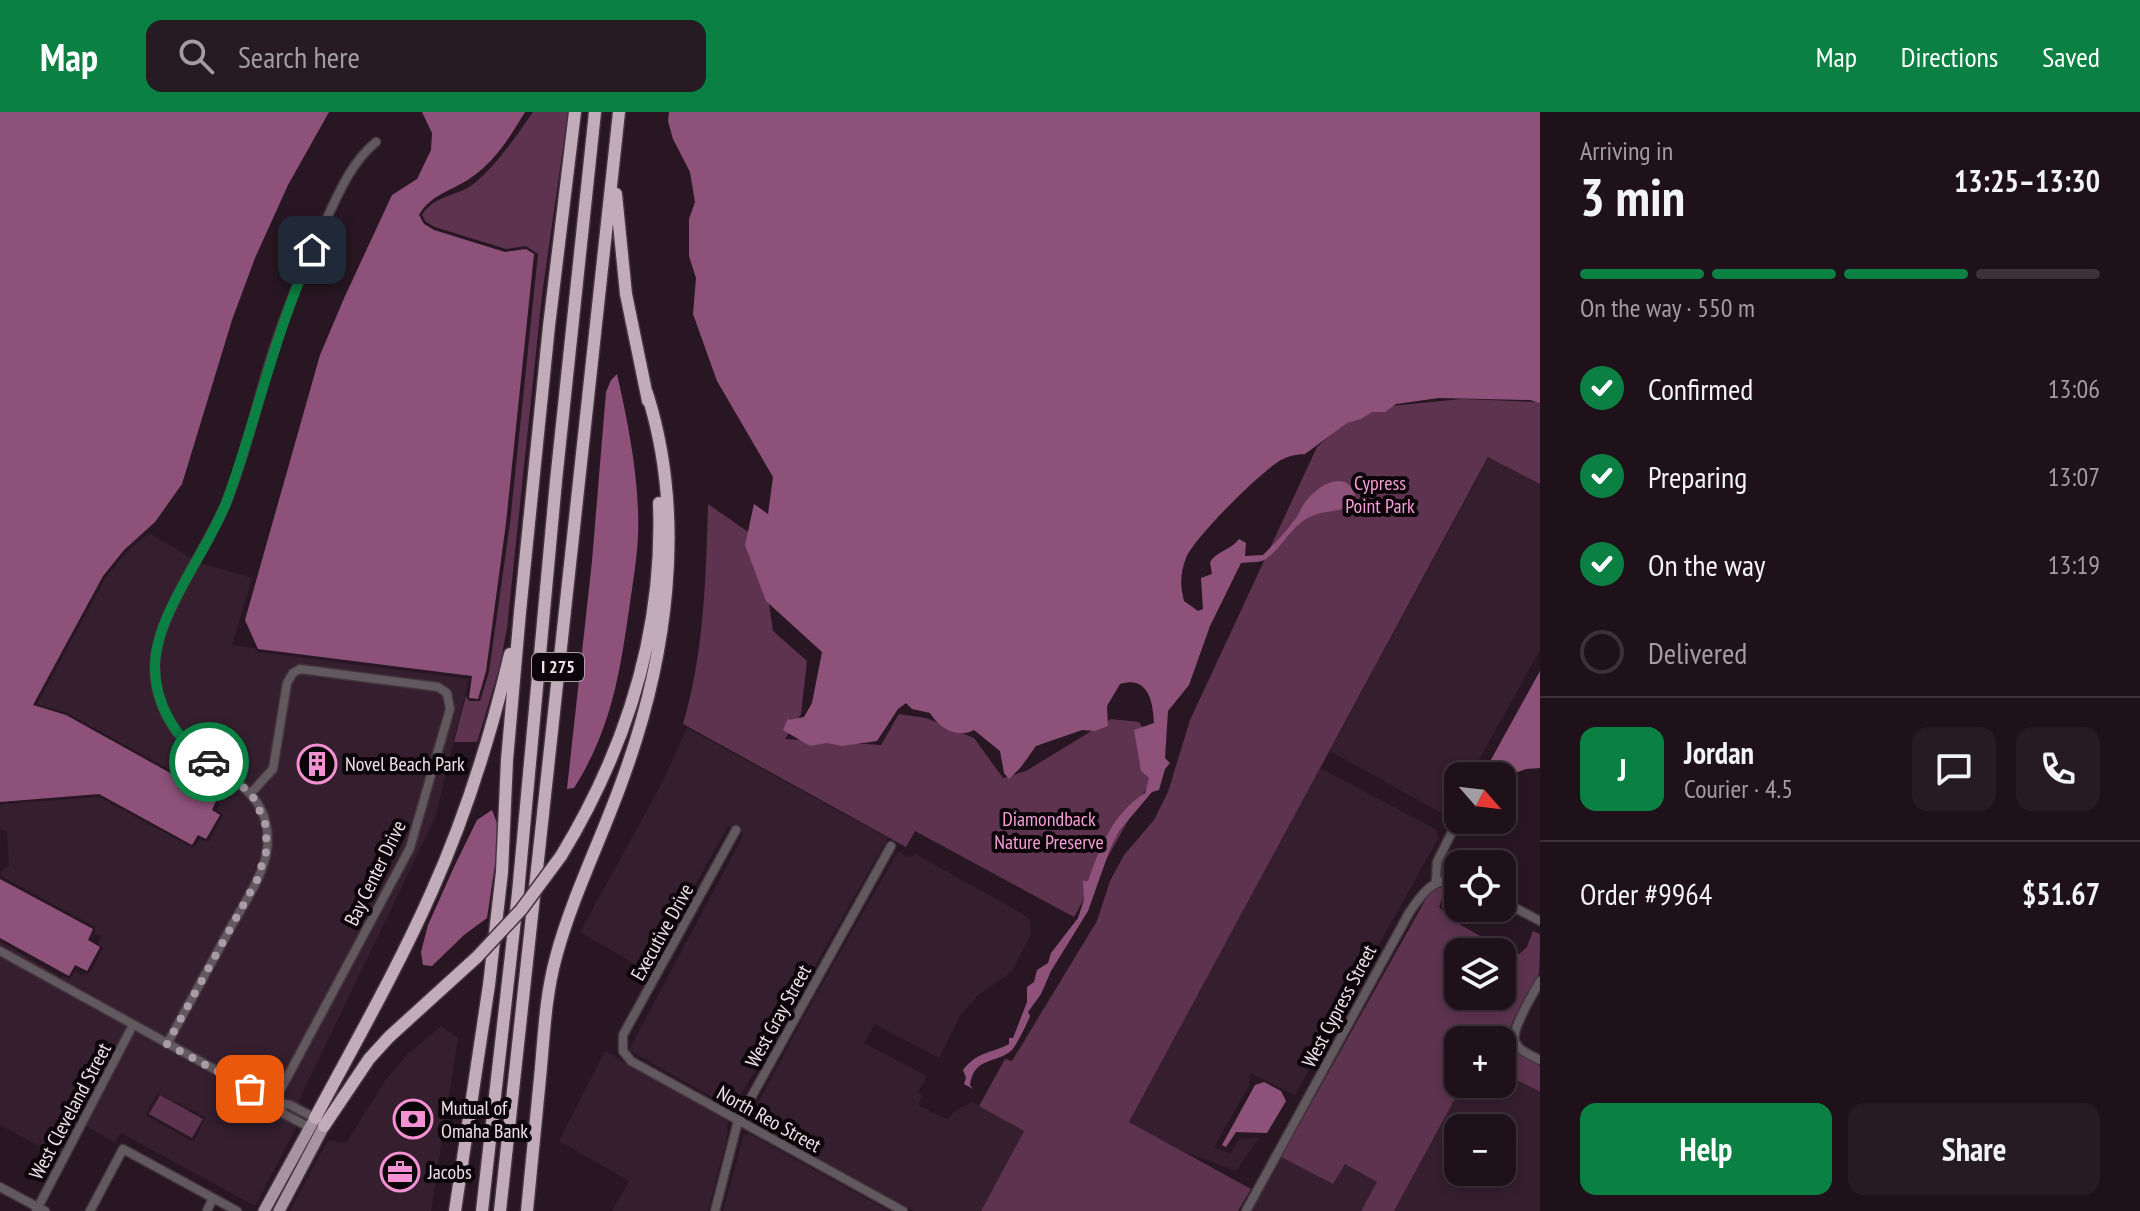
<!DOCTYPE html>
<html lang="en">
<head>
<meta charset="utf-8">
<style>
  body { margin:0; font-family:"PT Sans Narrow",sans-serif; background:#261a23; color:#f1f3f6; height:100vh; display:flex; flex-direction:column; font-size:30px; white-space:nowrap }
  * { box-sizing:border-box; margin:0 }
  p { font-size:26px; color:#a19da2 }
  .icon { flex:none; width:44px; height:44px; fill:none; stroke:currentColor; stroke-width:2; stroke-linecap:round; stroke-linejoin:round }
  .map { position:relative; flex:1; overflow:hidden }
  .side { display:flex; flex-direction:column; background:#1e111a; width:600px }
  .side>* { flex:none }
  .needle { width:52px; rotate:118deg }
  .tools { position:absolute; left:1444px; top:650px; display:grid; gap:16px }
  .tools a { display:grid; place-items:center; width:72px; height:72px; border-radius:16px; background:#1e111a; box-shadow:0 4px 12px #0003,0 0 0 2px #3c3139; font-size:40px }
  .pin { position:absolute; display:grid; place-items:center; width:68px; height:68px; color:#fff; margin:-34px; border-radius:16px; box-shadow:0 4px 12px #0006 }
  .courier { position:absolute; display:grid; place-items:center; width:80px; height:80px; margin:-40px; border:6px solid #0b8043; border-radius:50%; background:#fff; color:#222; box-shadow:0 2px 10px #0007 }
  .head em { font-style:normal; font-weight:700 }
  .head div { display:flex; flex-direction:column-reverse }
  .head { display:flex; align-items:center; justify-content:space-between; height:136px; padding:0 40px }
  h1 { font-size:52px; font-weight:700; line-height:60px }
  .bar { display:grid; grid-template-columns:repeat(4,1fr); gap:12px 8px; align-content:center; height:96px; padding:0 40px }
  .bar i { height:10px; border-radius:6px; background:#3c3139 }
  .bar .active { background:#0b8043 }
  .bar p { grid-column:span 4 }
  .line { display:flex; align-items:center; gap:20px; padding:0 40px; border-top:2px solid #3c3139 }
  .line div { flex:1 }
  .round { display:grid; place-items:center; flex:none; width:84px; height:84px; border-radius:16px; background:#261a23 }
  ol { padding:0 40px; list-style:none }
  li { display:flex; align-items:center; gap:24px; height:88px }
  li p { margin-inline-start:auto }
  li .icon { padding:8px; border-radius:50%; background:#0b8043; color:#fff; stroke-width:4 }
  li:last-child { color:#a19da2 }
  li i { width:44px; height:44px; border:4px solid #3c3139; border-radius:50% }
  .cta { display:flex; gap:16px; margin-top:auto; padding:16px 40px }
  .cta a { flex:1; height:92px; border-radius:16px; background:#0b8043; color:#fff; font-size:32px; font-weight:700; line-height:92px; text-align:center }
  .cta a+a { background:#261a23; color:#f1f3f6 }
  header { display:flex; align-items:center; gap:48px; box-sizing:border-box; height:112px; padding:0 40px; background:#0b8043; color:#fff }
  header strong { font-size:38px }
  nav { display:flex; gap:44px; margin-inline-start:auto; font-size:28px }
  .search { width:560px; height:72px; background:#261a23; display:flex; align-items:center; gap:20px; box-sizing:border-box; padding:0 28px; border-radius:16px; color:#a19da2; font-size:30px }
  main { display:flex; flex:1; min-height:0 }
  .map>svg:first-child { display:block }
  .built { fill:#351f2e; fill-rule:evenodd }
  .green { fill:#5d334f; fill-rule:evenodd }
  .water { fill:#8e527a }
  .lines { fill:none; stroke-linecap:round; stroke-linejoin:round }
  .minor-casing { stroke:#44343e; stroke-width:11 }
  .major-casing { stroke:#44343e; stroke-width:14 }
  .highway-casing { stroke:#44343e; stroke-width:15 }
  .minor { stroke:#62595e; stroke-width:8 }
  .major { stroke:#a794a0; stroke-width:11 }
  .highway { stroke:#c3acba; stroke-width:12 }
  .highway-bridge-casing { stroke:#44343e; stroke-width:15; stroke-linecap:butt }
  .highway-bridge { stroke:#c3acba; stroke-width:12 }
  .done { stroke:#a99ca4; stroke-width:8; stroke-dasharray:0 14.4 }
  .route { stroke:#0b8043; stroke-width:10 }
  .labels { text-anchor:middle; stroke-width:8; stroke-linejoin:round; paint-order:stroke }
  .shield { fill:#0c0509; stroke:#aba0a6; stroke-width:2 }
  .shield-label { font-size:18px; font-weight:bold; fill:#efe3ea }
  .park-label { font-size:20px; fill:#f79fd9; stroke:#0c0509 }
  .poi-label { font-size:20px; fill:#efe3ea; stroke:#0c0509; text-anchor:start }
  .street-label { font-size:20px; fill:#efe3ea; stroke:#0c0509 }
</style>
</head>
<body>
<header>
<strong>Map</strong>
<div class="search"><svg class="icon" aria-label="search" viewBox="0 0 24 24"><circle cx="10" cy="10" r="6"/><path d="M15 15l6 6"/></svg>Search here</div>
<nav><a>Map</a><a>Directions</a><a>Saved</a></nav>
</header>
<main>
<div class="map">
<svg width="1540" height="1099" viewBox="0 0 1540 1099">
  <rect width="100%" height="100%" fill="#281722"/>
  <path class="built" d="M1489,345L1540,372V538L1470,664H1458V685L1447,704L1330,639Z
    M149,421L193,447L154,533L151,550L152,567L166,611L187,637L248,683L261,710L263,736L253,766L165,927L0,835V829L60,865L63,864L69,867L76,858L81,863L90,861L103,836L98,831L101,825L95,822V815L1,764V759L9,754L7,719L0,717V695L3,692L99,685L193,736L200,727L209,730L223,703L217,698L220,688L219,685L67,601L37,592L106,465L126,441Z
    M200,451L252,466L232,533L254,536L258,540L469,567L435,706L299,988L300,995L279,988L414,737L454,598V587L443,572L300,553L290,559L283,570L270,656L251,676L205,643L181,620L162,582L159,551L162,536L174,501Z
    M301,561L440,579L444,582L446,596L406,734L272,985L172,931L267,755L263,694L256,682L277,659L290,572Z
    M687,616L888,726L733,997L629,938L744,722L728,714L647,859L580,820L661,673Z
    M1320,656L1435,717L1439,725L1295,983L1250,961L1249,974L1214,1035L1230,1042L1239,1027L1259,1026L1236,1059L1180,1038L1129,1010Z
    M898,739L908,745L915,742L1020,800L1030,808L1031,823L1011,860L977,884L960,904L939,946L875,912L864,931L927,964L918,980L922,984L918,993L947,1007L958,997L973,990L1024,1019L981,1099H914L751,1009L750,1006L812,890Z
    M0,843L128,914L60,1045L0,1013Z
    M441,914L458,926L431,1099H290L328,1028L346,1031L385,969L408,942Z
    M135,918L269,992L282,1006L297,1014L255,1094L123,1022H119L115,1031L85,1013ZM157,981L205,1005L195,1028L191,1029L146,1003Z
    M605,939L728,1008L727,1026L708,1099H612L629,1069L559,1029Z
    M1502,960L1540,980V1099H1394L1463,972H1502ZM1458,1016H1502V1060H1458Z
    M744,1022L751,1023L889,1099H723Z
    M1281,1045L1333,1071L1344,1051L1377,1070L1361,1099H1251Z"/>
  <path class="green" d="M533,0H568L542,183L507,516L499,557L477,630H454L466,584L469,589H480L489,560L510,411L538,142L526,134L506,137L435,115L426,110L422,103C435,82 459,85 476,70C499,50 516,24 533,0Z
    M1462,287L1540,290V372L1488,345L1129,1010L1251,1077L1238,1099H981L1024,1019L979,994L1005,947L1012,949L1097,809L1110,769L1124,743L1154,708L1168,680L1190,608L1317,335L1360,297Z
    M708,392L754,424L762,444L773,519L807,549L801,602L785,627L881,633L899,602L926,606L974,626L1003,666L1026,659L1111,607L1139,610L1153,632L1151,668L1074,805L915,719L906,735L683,612C704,541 706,466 708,392Z
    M1436,769L1448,770L1439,795L1452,808L1510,841L1519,842L1527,835L1533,819L1540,822C1540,834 1540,850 1539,861C1524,903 1480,925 1540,954V980L1502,960V928H1458V972H1463L1394,1099H1361L1377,1070L1345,1052L1333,1072L1281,1045ZM1458,840H1502V884H1458Z
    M160,983L203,1007L192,1026L149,1002Z"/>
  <path class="water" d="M0,0H329L288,73L255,146L232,208L182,372L155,410L124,438L103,464L33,593L66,603L217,687L212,698L220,703L206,727L198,723L192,733L99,682L0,690Z
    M422,0H525C510,25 494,51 469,67C451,79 430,83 419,103L424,112L434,118L505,140L526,137L534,142L506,411L486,559L478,587L469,586L472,564L258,537L245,508L320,243L345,184L392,83L417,67L431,38L432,21Z
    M669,0H1540V291L1530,288L1439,286L1396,292L1385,300H1372L1361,307L1347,311L1305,342C1296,342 1288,344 1281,348C1261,359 1193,427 1186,446C1180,462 1180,473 1184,489L1198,499L1203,497L1201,466L1212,462L1210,450C1217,439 1231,438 1239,427L1246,431L1245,444L1263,443C1273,433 1284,422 1293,410C1299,404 1301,395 1306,389C1319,372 1347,357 1355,383C1345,404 1330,396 1312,404C1292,412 1282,436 1266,447C1260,451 1249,450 1241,451L1210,514L1189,573L1168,599L1165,646L1170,651L1165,657L1159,678L1152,680L1119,719L1110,737L1088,799L1051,859L1041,882L1028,900L1030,904C1027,912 1017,932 1012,938C997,952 974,944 970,973L973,977L964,972L966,966L963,958C978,939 990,942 1009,932V926H1013L1027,890V875L1034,870L1037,858L1048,851L1051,841L1078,806L1084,788L1083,769H1088C1100,735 1113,701 1145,681L1149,666L1141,659L1134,618L1154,611C1153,589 1148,563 1120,572L1107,594L1108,614L1095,619L1082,618L1036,634L1021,655L1009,667L1004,661L1000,639L974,618C957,627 939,616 930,601L912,597L906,591L898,597L877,629L842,634L827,631L810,634L783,618L788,606L789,608L804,605L812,591L822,540L766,489L745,433L754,392L768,402L773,365L717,269L693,202L696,166L689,144V107L695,90L690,60L673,27L668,9Z
    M617,262C629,315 640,370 638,425C637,447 633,469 630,491C620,560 612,616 574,676L567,677L592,449L606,280L611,268Z
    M1540,559V656L1526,657L1509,663L1502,676V664H1482Z
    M492,698L500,719L487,806L464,823L432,854L423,853L421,840L428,813L454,755L477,708Z
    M0,767L93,817L88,828L100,835L87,859L75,853L69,864L0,826Z
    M1264,970L1281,979L1286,989L1267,1021L1236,1020L1226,1035L1222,1033L1255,973Z"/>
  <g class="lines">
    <g class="minor-casing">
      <path id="minor" d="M251,681L273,657L287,571L293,561L300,557L438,575L447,581L450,597L410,736L274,990
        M736,718L623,923V939L631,949L903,1099
        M1436,770L1437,750L1458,708
        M1502,789L1540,809
        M0,839L274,990L290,993L317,1007
        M1540,869C1534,881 1511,916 1515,929C1518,939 1531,943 1540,948
        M167,932C188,893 210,854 231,815C244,791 263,765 267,738C273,686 237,671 202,645C173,624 153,588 155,551C158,501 206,439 226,391C245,345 256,294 271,246C286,198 306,151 327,106C340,78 352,50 376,30
        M274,991L284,1002L311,1016
        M0,1075L45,1099
        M36,1099L133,913
        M90,1099L123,1037L237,1099
        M207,1099L213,1086
        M715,1099L738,1009L891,734
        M1246,1099L1409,801C1421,783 1433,764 1458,769"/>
    </g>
    <g class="major-casing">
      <path id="major" d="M264,1099L315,1006
        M279,1099L324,1014"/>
    </g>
    <g class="highway-casing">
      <path id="highway" d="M616,82L626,182L648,289
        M561,744C626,637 664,518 659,391
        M315,1006C355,931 398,856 432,779C466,703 491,623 510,542
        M324,1014L369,947L389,925L477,845
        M455,1099L489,873L502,760L507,648L520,500L549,214L575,0
        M482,1099L518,781L556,369L595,0
        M500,1099L619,0
        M527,1099C531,1055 536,1010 540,966C544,925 545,885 556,845C572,785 601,728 622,669C667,547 687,407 647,281"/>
    </g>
    <use href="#minor" class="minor"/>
    <use href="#major" class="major"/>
    <use href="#highway" class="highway"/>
    <g class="highway-bridge-casing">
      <path id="highway-bridge" d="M477,845L521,798L561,744"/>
    </g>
    <use href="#highway-bridge" class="highway-bridge"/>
  </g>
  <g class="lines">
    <path class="done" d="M209,650L251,681L265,710L267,737L257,768L167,932L250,977"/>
    <path class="route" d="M209,650C177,629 154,592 155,553C156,500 210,437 228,386C257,304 276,219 312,138"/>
  </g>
  <defs>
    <g id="building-ring" transform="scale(2)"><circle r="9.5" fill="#0c0509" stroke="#f491d3" stroke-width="1.5"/><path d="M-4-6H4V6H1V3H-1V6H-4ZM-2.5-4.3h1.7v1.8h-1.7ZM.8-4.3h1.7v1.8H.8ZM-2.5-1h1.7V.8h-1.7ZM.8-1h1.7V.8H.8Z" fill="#f491d3"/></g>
    <g id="bank-ring" transform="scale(2)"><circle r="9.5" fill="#0c0509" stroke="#f491d3" stroke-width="1.5"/><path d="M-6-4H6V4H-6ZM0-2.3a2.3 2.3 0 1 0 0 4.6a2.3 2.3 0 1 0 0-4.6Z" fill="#f491d3"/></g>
    <g id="office-ring" transform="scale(2)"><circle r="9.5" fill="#0c0509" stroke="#f491d3" stroke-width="1.5"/><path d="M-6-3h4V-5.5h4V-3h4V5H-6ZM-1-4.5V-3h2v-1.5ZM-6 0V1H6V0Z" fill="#f491d3"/></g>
  </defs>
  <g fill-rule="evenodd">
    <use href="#building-ring" x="317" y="652"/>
    <use href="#bank-ring" x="413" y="1007"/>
    <use href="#office-ring" x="400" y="1060"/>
  </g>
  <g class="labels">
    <rect class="shield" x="532" y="541" width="52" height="28" rx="6"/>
    <g class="shield-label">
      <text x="558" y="561">I 275</text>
    </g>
    <g class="park-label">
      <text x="1380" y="378">Cypress<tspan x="1380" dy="23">Point Park</tspan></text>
      <text x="1049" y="714">Diamondback<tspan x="1049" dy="23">Nature Preserve</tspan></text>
    </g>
    <g class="poi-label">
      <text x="345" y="659">Novel Beach Park</text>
      <text x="441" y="1003">Mutual of<tspan x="441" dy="23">Omaha Bank</tspan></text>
      <text x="428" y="1067">Jacobs</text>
    </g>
    <g class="street-label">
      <text transform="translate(375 761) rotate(-64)" y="7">Bay Center Drive</text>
      <text transform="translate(662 820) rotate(-61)" y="7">Executive Drive</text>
      <text transform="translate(1339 894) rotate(-62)" y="7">West Cypress Street</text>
      <text transform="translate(778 904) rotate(-61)" y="7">West Gray Street</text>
      <text transform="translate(70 999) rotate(-62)" y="7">West Cleveland Street</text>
      <text transform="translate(769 1007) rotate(29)" y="7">North Reo Street</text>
    </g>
  </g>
</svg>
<div class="tools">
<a><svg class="needle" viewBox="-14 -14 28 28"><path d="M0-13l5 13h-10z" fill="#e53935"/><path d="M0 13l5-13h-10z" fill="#a19da2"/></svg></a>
<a><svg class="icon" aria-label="locate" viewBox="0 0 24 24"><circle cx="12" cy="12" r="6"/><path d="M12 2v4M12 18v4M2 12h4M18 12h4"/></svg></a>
<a><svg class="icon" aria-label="layers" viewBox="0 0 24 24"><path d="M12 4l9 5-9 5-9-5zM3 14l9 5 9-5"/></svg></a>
<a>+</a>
<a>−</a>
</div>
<div class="pin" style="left:250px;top:977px;background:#ea580c"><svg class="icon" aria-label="bag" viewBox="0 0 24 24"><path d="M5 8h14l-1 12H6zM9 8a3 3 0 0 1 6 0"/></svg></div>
<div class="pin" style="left:312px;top:138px;background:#1f2937"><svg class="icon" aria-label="home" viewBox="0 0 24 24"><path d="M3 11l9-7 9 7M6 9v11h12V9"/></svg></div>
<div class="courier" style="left:209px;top:650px"><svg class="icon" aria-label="car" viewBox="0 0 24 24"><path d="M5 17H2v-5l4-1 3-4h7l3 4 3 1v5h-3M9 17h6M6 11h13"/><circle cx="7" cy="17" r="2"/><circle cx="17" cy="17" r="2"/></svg></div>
</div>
<section class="side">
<div class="head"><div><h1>3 min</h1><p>Arriving in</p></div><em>13:25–13:30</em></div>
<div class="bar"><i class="active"></i><i class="active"></i><i class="active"></i><i></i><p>On the way · 550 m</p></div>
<ol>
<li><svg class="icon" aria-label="check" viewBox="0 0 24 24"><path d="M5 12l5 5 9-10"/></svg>Confirmed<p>13:06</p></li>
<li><svg class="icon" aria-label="check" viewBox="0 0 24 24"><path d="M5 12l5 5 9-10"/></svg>Preparing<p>13:07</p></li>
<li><svg class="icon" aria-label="check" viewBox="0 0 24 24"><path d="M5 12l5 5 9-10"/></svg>On the way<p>13:19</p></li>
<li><i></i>Delivered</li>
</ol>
<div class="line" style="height:144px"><b class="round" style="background:#0b8043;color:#fff">J</b><div><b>Jordan</b><p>Courier · 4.5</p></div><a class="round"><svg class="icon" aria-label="chat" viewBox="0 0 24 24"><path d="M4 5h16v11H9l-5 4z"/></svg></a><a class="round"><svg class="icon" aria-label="phone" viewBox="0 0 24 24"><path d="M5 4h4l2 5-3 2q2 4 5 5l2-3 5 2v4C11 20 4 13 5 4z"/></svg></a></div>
<div class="line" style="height:104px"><div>Order #9964</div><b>$51.67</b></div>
<div class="cta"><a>Help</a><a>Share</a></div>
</section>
</main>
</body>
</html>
